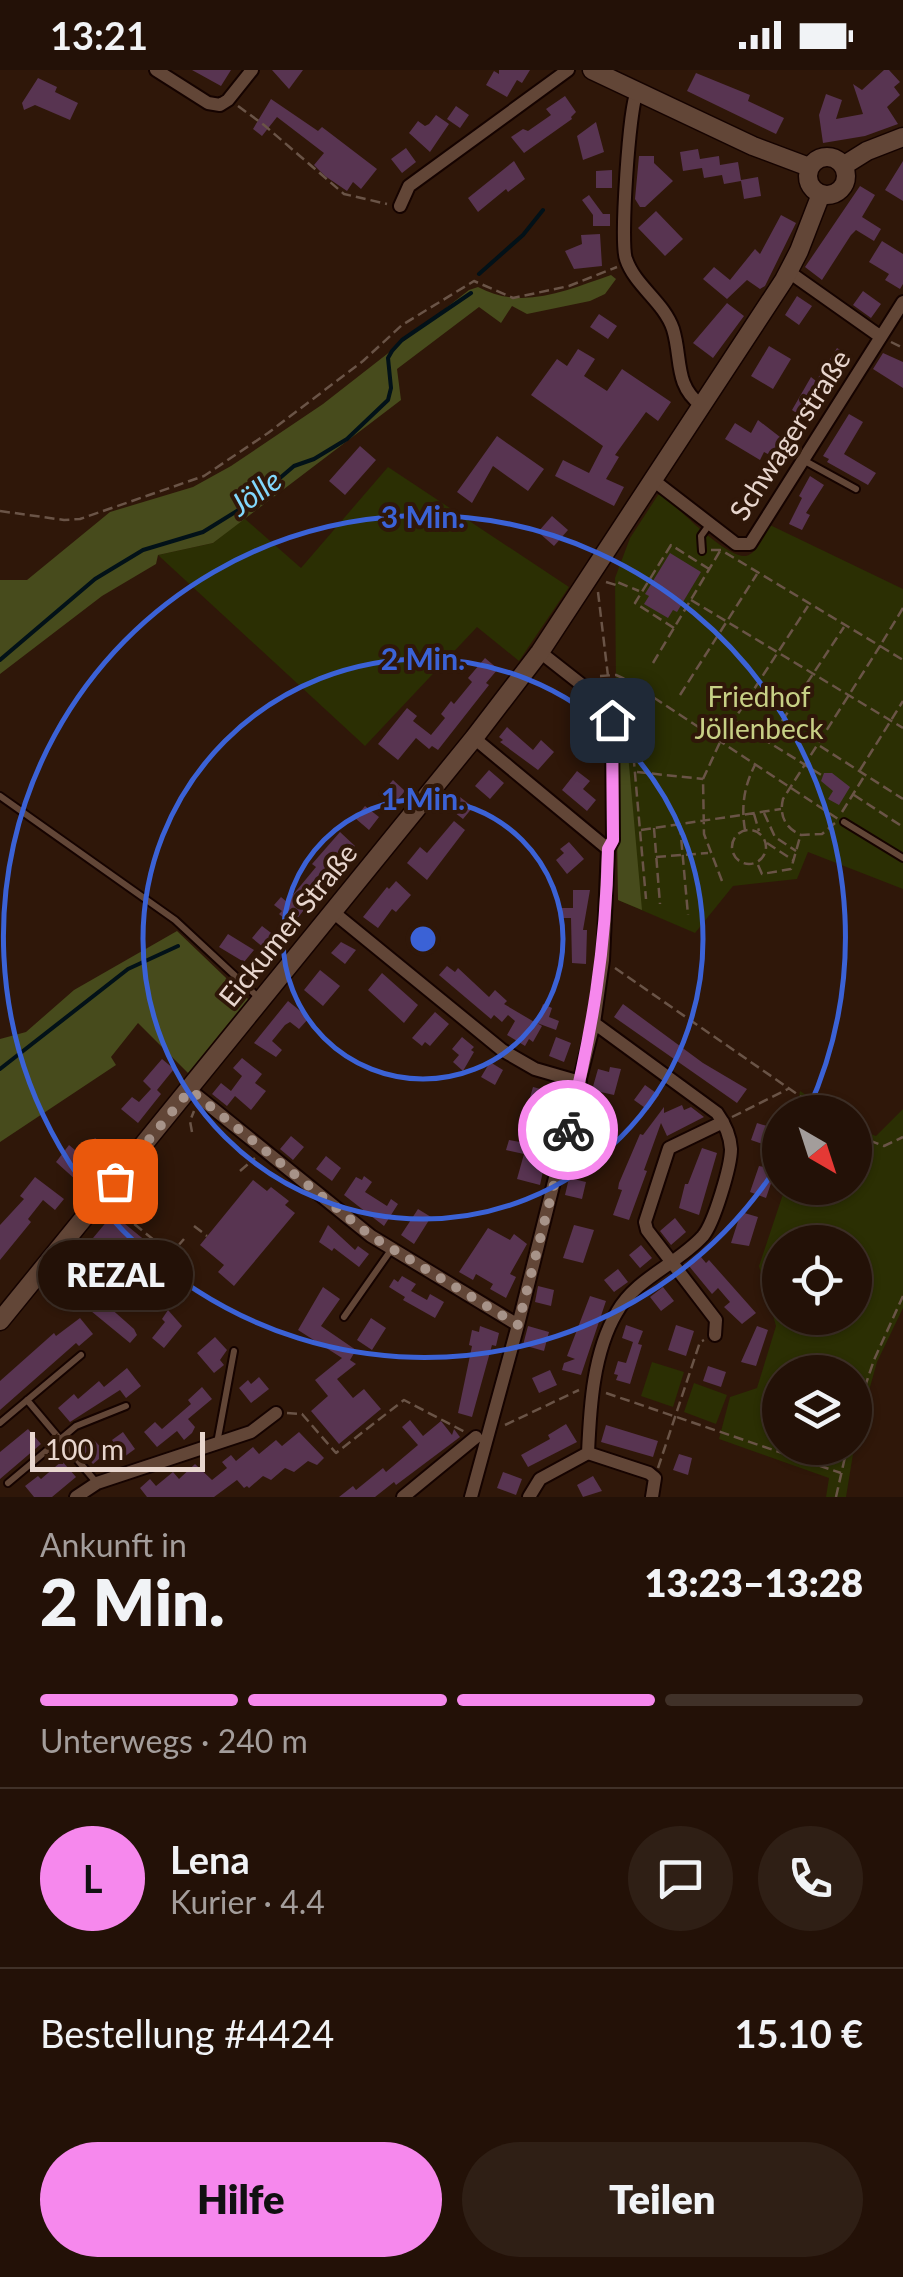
<!DOCTYPE html>
<html lang="de">
<head>
<meta charset="utf-8">
<style>
  body { margin:0; font-family:Lato,sans-serif; background:#2f1f15; color:#f1f3f6; height:100vh; display:flex; flex-direction:column; font-size:38px; white-space:nowrap }
  * { box-sizing:border-box; margin:0 }
  p { font-size:32px; color:#a39d9b }
  .icon { flex:none; width:55px; height:55px; fill:none; stroke:currentColor; stroke-width:2; stroke-linecap:round; stroke-linejoin:round }
  .map { position:relative; height:1427px; overflow:hidden }
  .drawer { display:flex; flex-direction:column; background:#231107; flex:1 }
  .drawer>* { flex:none }
  .needle { width:65px; rotate:141deg }
  .tools { position:absolute; left:762px; top:1025px; display:grid; gap:20px }
  .tools a { display:grid; place-items:center; width:110px; height:110px; border-radius:50%; background:#231107; box-shadow:0 2px 8px #0004,0 0 0 2px #403128; font-size:50px }
  .scale { position:absolute; left:30px; bottom:25px; width:175px; box-sizing:border-box; padding-left:10px; border:5px solid #e8d6ce; border-top:0; font-size:28px; line-height:35px; white-space:nowrap; color:#e8d6ce; -webkit-text-stroke:8px #2f1709; paint-order:stroke }
  .pin { position:absolute; display:grid; place-items:center; width:85px; height:85px; color:#fff; margin:-42px; border-radius:20px; box-shadow:0 5px 15px #0006 }
  .courier { position:absolute; display:grid; place-items:center; width:100px; height:100px; margin:-50px; border:8px solid #f688ed; border-radius:50%; background:#fff; color:#222; box-shadow:0 2px 12px #0007 }
  .bubble { position:absolute; height:70px; border-radius:35px; background:#231107; box-shadow:0 2px 8px #0004,0 0 0 2px #403128; font-size:32px; font-weight:800; line-height:70px; text-align:center }
  .overview em { font-style:normal; font-weight:800 }
  .overview div { display:flex; flex-direction:column-reverse }
  .overview { display:flex; align-items:center; justify-content:space-between; height:170px; padding:0 40px }
  h1 { font-size:65px; font-weight:800; line-height:75px }
  .bar { display:grid; grid-template-columns:repeat(4,1fr); gap:15px 10px; align-content:center; height:120px; padding:0 40px }
  .bar i { height:12px; border-radius:8px; background:#403128 }
  .bar .selected { background:#f688ed }
  .bar p { grid-column:span 4 }
  .line { display:flex; align-items:center; gap:25px; padding:0 40px; border-top:2px solid #403128 }
  .line div { flex:1 }
  .round { display:grid; place-items:center; flex:none; width:105px; height:105px; border-radius:52px; background:#2f1f15 }
  .action { display:flex; gap:20px; margin-top:auto; padding:20px 40px }
  .action a { flex:1; height:115px; border-radius:60px; background:#f688ed; color:#111; font-size:40px; font-weight:800; line-height:115px; text-align:center }
  .action a+a { background:#2f1f15; color:#f1f3f6 }
  .status { display:flex; justify-content:space-between; align-items:center; height:70px; padding:0 50px; background:#231107; direction:ltr }
  .status svg { height:28px; fill:currentColor }
  .map>svg:first-child { display:block }
  .green { fill:#2b2f03; fill-rule:evenodd }
  .forest { fill:#474b1c }
  .lines { fill:none; stroke-linecap:round; stroke-linejoin:round }
  .stream { stroke:#021118; stroke-width:4 }
  .building { fill:#583451 }
  .service-casing { stroke:#150300; stroke-width:10 }
  .minor-casing { stroke:#150300; stroke-width:16 }
  .secondary-casing { stroke:#150300; stroke-width:21 }
  .path { stroke:#6a5447; stroke-width:2.5; stroke-dasharray:10 5; stroke-linecap:butt }
  .service { stroke:#624637; stroke-width:6 }
  .minor { stroke:#624637; stroke-width:12 }
  .secondary { stroke:#624637; stroke-width:18 }
  .done { stroke:#a79389; stroke-width:10; stroke-dasharray:0 18 }
  .route { stroke:#f688ed; stroke-width:12 }
  .ring { fill:none; stroke:#3b62d6; stroke-width:5 }
  .labels { text-anchor:middle; stroke-width:8; stroke-linejoin:round; paint-order:stroke }
  .street-label { font-size:28px; fill:#e8d6ce; stroke:#2f1709 }
  .park-label { font-size:28px; fill:#c7d085; stroke:#2f1709 }
  .water-label { font-size:30px; font-style:italic; fill:#82d7fc; stroke:#2f1709 }
  .centre { fill:#3b62d6; stroke:#2f1709; stroke-width:5 }
  .ring-label { font-size:30px; text-anchor:middle; font-weight:bold; fill:#3b62d6; stroke:#2f1709; stroke-width:8; stroke-linejoin:round; paint-order:stroke }
</style>
</head>
<body>
<div class="status"><b>13:21</b><svg viewBox="0 0 49 12"><path d="M0 12V9h3v3zM5 12V6h3v6zM10 12V3h3v9zM15 12V0h3v12zM26 1h20v11H26zM47 4h2v5h-2z"/></svg></div>
<div class="map">
<svg width="903" height="1427" viewBox="0 0 903 1427">
  <rect width="100%" height="100%" fill="#2f1709"/>
  <path class="green" d="M388,397L569,517L519,591L477,557L365,676L158,485L213,473L244,448L301,498Z
    M662,424C677,437 727,489 746,486C757,484 765,464 770,455L903,519V819L808,782L797,809L733,816L695,863L618,830L615,508L630,468L658,425Z
    M800,1021L832,1042H797Z
    M903,1039V1238L877,1292L855,1371V1302H780V1378H854L846,1427H826L829,1408L719,1369L730,1327L757,1318L776,1256L759,1196L785,1118H855V1058L876,1066ZM855,1172V1248H780V1172Z
    M652,1292L684,1302L673,1337L641,1326Z
    M694,1313L727,1325L716,1354L684,1342Z"/>
  <path class="forest" d="M611,205L616,209L605,224L590,231L527,244L512,236L501,253L479,237L397,299L401,330L213,473L158,485L156,494L102,526L0,604V510H27L110,442L193,417L231,396L323,334L469,220L478,217C522,241 567,220 611,205Z
    M620,614L622,617L642,840L618,830L615,616Z
    M177,861L248,929L188,1003L138,953L111,987L116,995L0,1072V969L26,962L74,920Z"/>
  <g class="lines">
    <path class="stream" d="M479,204L523,165L543,140
      M0,590L95,509L143,480L203,462L253,431L294,396L314,389L347,369L388,330L391,318L388,288L392,281L402,270L471,223
      M0,999L128,899L178,876"/>
  </g>
  <path class="building" d="M192,0H231L221,16Z
    M272,0H303L289,19Z
    M499,0H530L522,13L517,10L507,27L486,15L494,1L499,4Z
    M884,0H889L900,12L894,17L900,25L887,37L898,54L865,66L823,73L819,45L826,24L842,30L836,49L863,44L853,14L862,20Z
    M696,3L750,25L748,31L784,48L776,64L687,21Z
    M38,8L57,17L55,22L78,33L70,50L35,35L24,40L22,33Z
    M565,26L576,42L571,47L572,49L524,83L511,67L523,59L528,61L551,45L546,39Z
    M271,29L318,61L322,57L377,99L361,119L353,112L347,121L325,106L314,95L324,83L277,47L262,66L253,59Z
    M456,36L469,45L460,58L447,49Z
    M436,45L449,54L430,82L409,63L418,51L425,56L429,54Z
    M596,52L604,82L583,90L577,66Z
    M406,78L416,92L402,103L391,89Z
    M698,79L700,89L719,86L720,95L738,92L741,110L758,107L761,126L744,129L741,111L724,114L722,105L704,108L702,98L683,101L680,82Z
    M639,86H654V93L673,111L645,137H640L635,129Z
    M514,91L525,109L508,122L506,119L478,142L468,128Z
    M903,91V131L885,120Z
    M612,100V118H596V101Z
    M860,116L875,125L862,147L881,159L874,171L856,160L851,165L822,210L805,197Z
    M589,125L603,144H610V156H593V145L582,130Z
    M656,141L683,169L665,186L638,158Z
    M781,145L796,153L765,216L760,219L747,210L727,229L703,209L714,197L730,210L755,179L760,184Z
    M600,164L602,196L574,199L565,181L582,174L581,165Z
    M882,171L903,184V214L900,219L885,210L889,204L869,192Z
    M863,221L881,234L871,248L853,235Z
    M797,226L812,236L799,255L785,245Z
    M727,233L744,246L713,288L693,273Z
    M599,244L617,256L608,269L590,257Z
    M769,276L791,289L773,319L751,306Z
    M837,278L850,286L810,352L792,340L811,307L816,311Z
    M578,279L595,289L584,306L607,321L622,299L671,332L658,351L646,342L615,385L619,387L606,409L624,417L614,436L555,406L563,390L589,403L603,376L531,325L557,289L567,296Z
    M883,283L903,292V318L873,299Z
    M849,344L863,352L844,384L876,403L868,415L827,392L829,389L823,386Z
    M758,350L789,374L779,390L764,382L760,390L725,369L735,353L751,363Z
    M497,366L544,399L528,421L493,396L472,433L457,422Z
    M360,376L376,390L345,425L329,411Z
    M810,406L824,415L806,443L810,445L802,460L789,454L802,428L799,426Z
    M552,446L568,460L554,476L538,462Z
    M670,483L701,502L677,542L673,540L668,548L644,534L649,526L645,524Z
    M485,588L498,599L486,613L489,615L438,680L432,676L429,679L416,668L398,690L378,674L407,638L417,646L413,651L431,665L445,648L441,644L451,631L454,634L472,612L468,608Z
    M507,657L533,680L541,670L554,682L538,700L500,672L503,670L499,667Z
    M489,700L504,713L490,729L475,716Z
    M577,701L590,711L583,719L596,730L587,741L562,720Z
    M824,703H832L850,717L839,735L828,729L833,721L821,711Z
    M393,710L405,721L392,736L380,725Z
    M460,727L473,737L463,749L450,739Z
    M365,736L379,747L369,760L355,748Z
    M454,751L465,760L427,810L407,793L420,777L427,783Z
    M340,762L355,776L292,855L279,844L282,841L274,835L281,827L287,832L316,797L312,794Z
    M569,772L584,789L567,804L556,790L564,783L560,779Z
    M396,811L411,825L396,842L392,839L378,858L363,847L387,817L389,819Z
    M573,820H590L583,860H587L586,894L572,893L571,848H559L558,838H573Z
    M262,856L279,869L269,882L252,868Z
    M228,864L254,880L244,892L219,877Z
    M341,872L356,880L345,894L331,883Z
    M447,896L455,902L458,898L489,927L495,920L507,931L504,934L536,953L543,934L552,938L549,947L559,951L556,960L537,953L542,956L533,972L529,969L525,976L507,965L515,951L508,945L502,952L494,945L491,949L439,905Z
    M320,900L340,916L323,936L304,920Z
    M382,903L418,935L404,953L368,920Z
    M288,931L309,948L299,959L290,952L285,955L272,971L282,980L276,987L254,973Z
    M623,934L703,993L747,1019L737,1033L614,947Z
    M435,942L449,954L430,976L425,972L422,976L412,968Z
    M462,967L474,977L471,980L474,982L463,1001L453,992L459,985L452,979Z
    M556,967L571,973L564,992L549,986Z
    M242,988L262,1004L255,1013L266,1021L251,1040L235,1026L227,1036L212,1024L221,1013L231,1021L242,1006L233,998Z
    M162,989L174,999L157,1020L161,1024L138,1053L121,1039L132,1027L139,1032L151,1019L143,1011Z
    M490,992L503,1000L495,1015L481,1007Z
    M610,997L621,999L614,1025L592,1020L598,999L609,1002Z
    M645,1015L659,1025L648,1040L634,1030Z
    M533,1017L556,1023L544,1069L549,1074L540,1115L517,1109L524,1084L506,1080L509,1070L531,1074L539,1041L527,1038Z
    M682,1035L684,1040L691,1037L704,1047L667,1066L661,1053L644,1100L647,1101L629,1150L613,1145L622,1120L618,1119L619,1113L640,1064L643,1065L664,1037V1043Z
    M587,1039L605,1044L601,1059L594,1058L590,1075L600,1078L596,1093L575,1088Z
    M757,1053L780,1060L775,1078L780,1080V1087L766,1128L750,1122L759,1096L764,1097L771,1077L751,1070Z
    M291,1066L304,1077L293,1090L280,1079Z
    M95,1068L114,1083L102,1098L93,1090L77,1111L56,1092L69,1075L81,1085Z
    M702,1078L717,1083L699,1145L679,1138L685,1114H688Z
    M326,1086L341,1098L332,1111L316,1099Z
    M364,1106L372,1112L365,1122L387,1136L391,1129L398,1134L384,1156L344,1125L356,1107L362,1110Z
    M35,1107L64,1129L55,1140L43,1130L28,1149L31,1152L0,1190V1155L24,1129L20,1126Z
    M569,1108L586,1112L582,1129L565,1125Z
    M253,1110L267,1121L271,1117L289,1131L285,1135L295,1143L234,1216L218,1202L224,1195L200,1175Z
    M418,1139L431,1147L414,1174L401,1165Z
    M741,1142L758,1147L749,1176L731,1173Z
    M113,1144L181,1200L161,1223L132,1199L123,1210L114,1202L107,1211L78,1186Z
    M675,1148L686,1162L671,1175L660,1161Z
    M328,1155L355,1180L358,1176L369,1184L359,1197L334,1178L332,1181L319,1172Z
    M574,1155L594,1160L583,1193L563,1188Z
    M488,1158L510,1170L514,1164L527,1174L510,1204L516,1207L506,1228L490,1219L493,1214L476,1204L473,1210L459,1202Z
    M641,1175L652,1188L640,1198L629,1185Z
    M701,1187L706,1193L709,1190L756,1243L742,1254L724,1237L730,1232L718,1218L712,1224L689,1196Z
    M618,1199L628,1212L614,1222L604,1210Z
    M402,1206L416,1214L411,1221L427,1230L430,1224L444,1232L435,1248L403,1230L405,1227L389,1217L394,1209L398,1212Z
    M538,1216L554,1220L551,1236L535,1232Z
    M323,1217L340,1229L321,1256L356,1280L350,1290L356,1294L337,1309L353,1328L364,1319L381,1339L339,1374L311,1341L328,1326L315,1310L342,1288L298,1260Z
    M663,1217L674,1231L661,1241L650,1227Z
    M91,1218L111,1232L108,1236L134,1259L137,1265L130,1273L80,1232Z
    M590,1226L606,1231L581,1305L562,1300L564,1293L575,1289L567,1286Z
    M168,1240L182,1256L164,1278L152,1268L165,1252L162,1249Z
    M80,1248L93,1264L79,1276L76,1273L0,1340V1311L54,1263L56,1266Z
    M371,1248L386,1258L372,1280L357,1270Z
    M626,1255L643,1261L638,1274L642,1275L630,1314L616,1310L618,1305L614,1304L618,1291L626,1293L633,1272L622,1268Z
    M676,1255L694,1261L686,1286L668,1280Z
    M480,1256L499,1263L496,1276L492,1275L472,1347L458,1343L472,1276L469,1275L472,1260L479,1262Z
    M528,1256L549,1262L544,1281L523,1275Z
    M757,1256L768,1260L756,1296L741,1292Z
    M215,1267L227,1280L220,1290L224,1295L214,1303L197,1283Z
    M708,1296L726,1302L721,1317L703,1311Z
    M127,1298L141,1316L126,1328L120,1320L70,1352L58,1338L74,1324L78,1329L99,1311L104,1317Z
    M550,1300L557,1315L539,1323L532,1308Z
    M259,1307L269,1319L251,1333L239,1318L248,1310L251,1314Z
    M202,1317L212,1329L188,1349L195,1357L192,1363L184,1370L177,1361L157,1377L144,1362L155,1352L162,1359L191,1334L188,1330Z
    M410,1350L423,1366L441,1351L452,1365L454,1359L460,1367L396,1415L394,1412L375,1427H339L353,1416L356,1420L383,1398L386,1402L418,1375L402,1357Z
    M566,1354L577,1372L528,1397L521,1385L550,1369L548,1365Z
    M606,1355L658,1371L653,1387L601,1372Z
    M28,1359L41,1374L0,1409V1382Z
    M123,1362L135,1379L124,1387L112,1370Z
    M299,1362L324,1388L317,1395L308,1391L294,1402L285,1398L271,1410L263,1406L249,1418L247,1416L244,1418L237,1410L214,1427H147L140,1418L150,1409L156,1416L173,1402L179,1409L195,1394L212,1410L227,1398L222,1392L231,1385L236,1391L253,1377L259,1384L276,1370L282,1376Z
    M94,1370L106,1383L93,1394L79,1378Z
    M679,1384L692,1388L688,1405L673,1400Z
    M62,1391L76,1407L52,1427H34L25,1416L38,1406L41,1409Z
    M503,1402L522,1409L516,1425L497,1418Z
    M593,1406L602,1421L583,1427L577,1415Z"/>
  <g class="lines">
    <g class="service-casing">
      <path id="service" d="M805,391L856,419
        M702,481L701,466L709,455
        M0,726L175,850L259,928
        M844,752L903,788
        M58,1182L107,1223
        M344,1247L391,1180
        M27,1330L96,1412
        M0,1353L81,1285
        M217,1373L234,1281
        M8,1413L76,1356L126,1336"/>
    </g>
    <g class="minor-casing">
      <path id="minor" d="M156,0L208,33L220,35L228,30L252,0
        M637,22C629,38 620,173 626,189C635,216 664,232 673,259C682,288 674,315 701,335
        M400,136L409,116L568,0
        M789,202L881,267
        M653,410L736,474H750L903,232
        M474,668L608,779
        M333,842L502,980L535,999L580,1012
        M190,1020L371,1166L518,1255
        M715,1265L716,1250L647,1160L645,1152L669,1078L723,1052
        M588,1383C590,1337 593,1282 617,1242C636,1208 678,1194 703,1166C714,1153 731,1096 731,1079C730,1065 725,1054 717,1043L594,953
        M76,1427L97,1413L251,1362L276,1343
        M403,1427L476,1367
        M471,1427L518,1255L594,953L603,890L608,779L613,770L612,649L596,626L540,582
        M529,1427L540,1409L588,1383L649,1403L655,1408L652,1427"/>
    </g>
    <g class="secondary-casing">
      <path id="secondary" d="M592,0L753,76L809,97
        M808 106a19 19 0 1 1 38 0a19 19 0 1 1-38 0Z
        M843,96L867,81L903,67
        M0,1251L474,668L540,582L784,210L799,181L821,124"/>
    </g>
    <path class="path" d="M238,36L264,55L344,124L387,134
      M891,272L903,278
      M0,441L64,450L80,449L204,406L268,363L363,291L402,255L474,211L513,228L569,216L617,197
      M711,480H721L880,576L783,729C779,745 785,758 801,765L822,764L835,753
      M606,512L616,515L617,512L639,521
      M598,522L610,623
      M691,530L903,658
      M903,538L880,576L903,590
      M674,558L635,533L671,475L709,499
      M653,593L720,481
      M600,606L616,605L627,610L838,749
      M627,612L646,829
      M680,625L757,504
      M782,651L844,557
      M736,652L823,706
      M820,676L903,729
      M860,700L903,631
      M637,702L703,709
      M854,725L903,757
      M842,742L865,705
      M764,743L775,767L796,781
      M754,744L759,761
      M680,755L688,845
      M654,758L660,834
      M732 777a17 17 0 1 1 34 0a17 17 0 1 1-34 0Z
      M641,760L781,739
      M745,760C741,737 744,716 755,695
      M767,773L793,790
      M656,787L708,783
      M758,795L762,804L791,799L800,767
      M722,811L704,764L703,709L721,670L808,536
      M615,898L823,1042
      M732,1047L788,1019
      M192,1062L190,1051L194,1041
      M855,1065L884,1076L903,1067
      M240,1101L255,1088
      M111,1135L171,1184L184,1169
      M125,1143L136,1129
      M194,1156L207,1166
      M606,1323L841,1403
      M287,1343L302,1344L336,1383L404,1330L465,1362
      M855,1346L874,1290L903,1226
      M505,1355L579,1320
      M658,1398L700,1272L704,1270
      M836,1427L847,1378"/>
    <use href="#service" class="service"/>
    <use href="#minor" class="minor"/>
    <use href="#secondary" class="secondary"/>
  </g>
  <g class="lines">
    <path class="done" d="M115,1111L190,1020L371,1166L518,1255L568,1060"/>
    <path class="route" d="M568,1060C592,962 606,880 608,779L613,770L612,650"/>
  </g>
  <g class="ring">
    <circle cx="423" cy="869" r="140"/>
    <circle cx="423" cy="869" r="280"/>
    <path d="M778 1095A421 421 0 1 1 808 1040"/>
  </g>
  <g class="labels">
    <g class="street-label">
      <text transform="translate(790 365) rotate(-57)" y="10">Schwagerstraße</text>
      <text transform="translate(288 855) rotate(-51)" y="10">Eickumer Straße</text>
    </g>
    <g class="park-label">
      <text x="759" y="637">Friedhof<tspan x="759" dy="32">Jöllenbeck</tspan></text>
    </g>
    <g class="water-label">
      <text transform="translate(256 423) rotate(-36)" y="10">Jölle</text>
    </g>
  </g>
  <circle cx="423" cy="869" r="15" class="centre"/>
  <g class="ring-label">
    <text x="423" y="458">3 Min.</text>
    <text x="423" y="600">2 Min.</text>
    <text x="423" y="740">1 Min.</text>
  </g>
</svg>
<div class="tools">
<a><svg class="needle" viewBox="-14 -14 28 28"><path d="M0-13l5 13h-10z" fill="#e53935"/><path d="M0 13l5-13h-10z" fill="#a39d9b"/></svg></a>
<a><svg class="icon" aria-label="locate" viewBox="0 0 24 24"><circle cx="12" cy="12" r="6"/><path d="M12 2v4M12 18v4M2 12h4M18 12h4"/></svg></a>
<a><svg class="icon" aria-label="layers" viewBox="0 0 24 24"><path d="M12 4l9 5-9 5-9-5zM3 14l9 5 9-5"/></svg></a>
</div>
<div class="scale">100 m</div>
<div class="pin" style="left:115px;top:1111px;background:#ea580c"><svg class="icon" aria-label="bag" viewBox="0 0 24 24"><path d="M5 8h14l-1 12H6zM9 8a3 3 0 0 1 6 0"/></svg></div>
<div class="pin" style="left:612px;top:650px;background:#1f2937"><svg class="icon" aria-label="home" viewBox="0 0 24 24"><path d="M3 11l9-7 9 7M6 9v11h12V9"/></svg></div>
<div class="courier" style="left:568px;top:1060px"><svg class="icon" aria-label="bike" viewBox="0 0 24 24"><circle cx="6" cy="16" r="4"/><circle cx="18" cy="16" r="4"/><path d="M6 16l4-8h5l3 8M10 8l3 8H6M13 5h3"/></svg></div>
<div class="bubble" style="left:38px;top:1170px;width:155px">REZAL</div>
</div>
<section class="drawer">
<div class="overview"><div><h1>2 Min.</h1><p>Ankunft in</p></div><em>13:23–13:28</em></div>
<div class="bar"><i class="selected"></i><i class="selected"></i><i class="selected"></i><i></i><p>Unterwegs · 240 m</p></div>
<div class="line" style="height:180px"><b class="round" style="background:#f688ed;color:#111">L</b><div><b>Lena</b><p>Kurier · 4.4</p></div><a class="round"><svg class="icon" aria-label="chat" viewBox="0 0 24 24"><path d="M4 5h16v11H9l-5 4z"/></svg></a><a class="round"><svg class="icon" aria-label="phone" viewBox="0 0 24 24"><path d="M5 4h4l2 5-3 2q2 4 5 5l2-3 5 2v4C11 20 4 13 5 4z"/></svg></a></div>
<div class="line" style="height:130px"><div>Bestellung #4424</div><b>15.10 €</b></div>
<div class="action"><a>Hilfe</a><a>Teilen</a></div>
</section>
</body>
</html>
